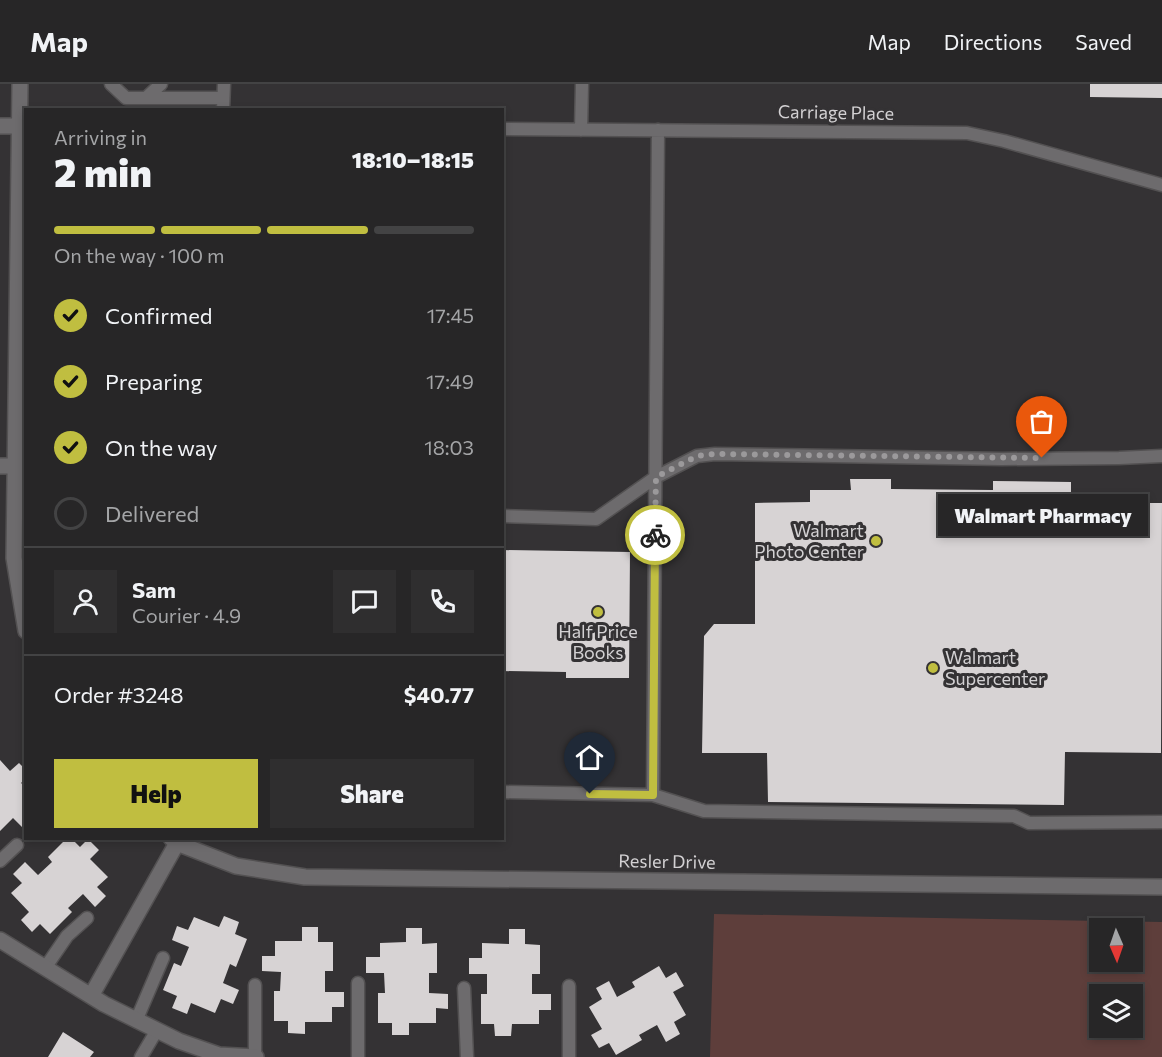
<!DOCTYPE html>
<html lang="en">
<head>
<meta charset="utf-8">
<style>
  body { margin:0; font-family:Commissioner,sans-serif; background:#2f2e2f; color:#f1f3f6; height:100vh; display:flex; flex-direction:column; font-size:22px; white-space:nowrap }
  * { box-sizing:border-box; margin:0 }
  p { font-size:20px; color:#a4a5a7 }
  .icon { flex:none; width:33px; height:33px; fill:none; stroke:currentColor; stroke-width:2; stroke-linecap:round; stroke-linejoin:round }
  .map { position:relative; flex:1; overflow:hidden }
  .details { position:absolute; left:24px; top:24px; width:480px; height:732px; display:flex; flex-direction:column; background:#272627; border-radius:0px; box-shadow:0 3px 9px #0003,0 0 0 2px #434344 }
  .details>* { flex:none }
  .needle { width:39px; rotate:178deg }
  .buttons { position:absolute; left:1089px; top:834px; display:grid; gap:12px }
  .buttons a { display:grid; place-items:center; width:54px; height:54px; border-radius:0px; background:#272627; box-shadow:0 3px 9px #0003,0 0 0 2px #434344; font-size:30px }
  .pin { position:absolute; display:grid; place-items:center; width:51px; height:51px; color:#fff; margin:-62px -26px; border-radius:50% 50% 50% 0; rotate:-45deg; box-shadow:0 0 6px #0007 }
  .pin .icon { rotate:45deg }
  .courier { position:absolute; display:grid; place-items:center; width:60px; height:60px; margin:-30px; border:4px solid #c0be40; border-radius:50%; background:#fff; color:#222; box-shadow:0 2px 8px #0007 }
  .bubble { position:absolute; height:42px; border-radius:0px; background:#272627; box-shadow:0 3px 9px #0003,0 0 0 2px #434344; font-size:20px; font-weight:800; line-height:42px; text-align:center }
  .overview em { font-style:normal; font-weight:800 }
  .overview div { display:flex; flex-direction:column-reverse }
  .overview { display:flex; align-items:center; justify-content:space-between; height:102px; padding:0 30px }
  h1 { font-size:39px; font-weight:800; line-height:45px }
  .bar { display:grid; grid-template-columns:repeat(4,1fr); gap:9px 6px; align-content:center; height:72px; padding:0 30px }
  .bar i { height:8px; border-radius:4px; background:#434344 }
  .bar .current { background:#c0be40 }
  .bar p { grid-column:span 4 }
  .line { display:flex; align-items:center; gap:15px; padding:0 30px; border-top:2px solid #434344 }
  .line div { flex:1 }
  .round { display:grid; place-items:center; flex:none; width:63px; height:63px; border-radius:0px; background:#2f2e2f }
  ol { padding:0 30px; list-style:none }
  li { display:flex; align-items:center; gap:18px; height:66px }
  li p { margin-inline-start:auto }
  li .icon { padding:6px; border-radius:50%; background:#c0be40; color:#111; stroke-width:4 }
  li:last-child { color:#a4a5a7 }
  li i { width:33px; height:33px; border:3px solid #434344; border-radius:50% }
  .action { display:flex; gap:12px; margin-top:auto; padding:12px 30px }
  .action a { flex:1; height:69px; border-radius:0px; background:#c0be40; color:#111; font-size:24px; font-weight:800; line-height:69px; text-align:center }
  .action a+a { background:#2f2e2f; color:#f1f3f6 }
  header { display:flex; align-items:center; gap:36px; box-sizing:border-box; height:84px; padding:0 30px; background:#272627; border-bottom:2px solid #434344 }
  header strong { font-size:28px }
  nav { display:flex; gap:33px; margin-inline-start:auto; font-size:21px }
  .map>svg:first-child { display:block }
  .green { fill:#5e3e3b; fill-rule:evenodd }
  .building { fill:#d7d3d4 }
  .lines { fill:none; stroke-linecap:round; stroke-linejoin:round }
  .service-casing { stroke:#535152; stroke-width:15 }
  .minor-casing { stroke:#535152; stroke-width:18 }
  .service { stroke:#6d6b6d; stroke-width:12 }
  .minor { stroke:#6d6b6d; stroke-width:15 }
  .done { stroke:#9b999b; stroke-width:6; stroke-dasharray:0 10.8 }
  .route { stroke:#c0be40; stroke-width:8 }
  .poi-dot { fill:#c0be40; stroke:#343234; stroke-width:2 }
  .labels { text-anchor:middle; stroke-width:6; stroke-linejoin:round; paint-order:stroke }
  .street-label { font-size:18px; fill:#d3d1d3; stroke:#343234 }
  .poi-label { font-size:18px; fill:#d3d1d3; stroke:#343234; text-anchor:end }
</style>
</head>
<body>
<header>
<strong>Map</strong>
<nav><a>Map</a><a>Directions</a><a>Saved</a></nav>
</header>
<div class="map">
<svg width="1162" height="973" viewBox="0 0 1162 973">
  <rect width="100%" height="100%" fill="#343234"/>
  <path class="green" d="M714,830L1162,838V973H710ZM1100,844H1132V878H1100ZM1100,910H1132V944H1100Z"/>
  <path class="building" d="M1090,0H1162V14L1090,13Z
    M850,395H891V405L993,406V397L1071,398V408H1102V419H1162L1161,669L1065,668L1064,721L768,718L767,669H702L704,552L714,540H755V419L810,418V406H851Z
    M502,466L630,468L629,594H566V588L502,587Z
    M0,676L10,687L19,679L26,686V694L21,699L26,703V747L13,734L0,747Z
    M67,754H71L80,763L88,755L99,766L90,775L108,793L97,803L106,812L95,823L83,810L68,824L72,828L50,850L40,840L32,848L21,836L29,828L11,809L22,799L13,790L25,778L38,791L52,778L48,773Z
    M224,832L239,838L235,850L247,855L236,883L230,880L223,899L239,906L233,920L221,915L215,929L191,919L187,930L172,924L177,912L163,906L174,879L181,882L189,863L172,856L177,842L188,846L194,833L219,843Z
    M302,843H318V858H333V887H325V908H344V923H332V938H305V950L288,949V937H274V907H280L281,888L262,887V872H275V857H302Z
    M406,844H422V860L437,859V889H429V909L448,910V925L436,924V939H409V951H392V939H378V909H385L384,889H366V873H380V859L406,858Z
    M509,845H525V860L540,861V890H532V910H551V926H539V940H512L511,952H495L494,940H481V910H487V890H469V874H482V859L509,860Z
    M659,882L666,894L676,888L684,902L673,908L686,931L674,938L680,950L666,958L657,941L639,951L642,956L616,971L609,959L599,964L591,951L602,945L589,923L602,915L596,904L609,897L617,913L635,903L632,898Z
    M63,948L94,968L90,973H48Z"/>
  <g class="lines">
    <g class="service-casing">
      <path id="service" d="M111,0L126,14H223
        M146,14L161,0
        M223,26L224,0
        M502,45L967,49L1004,57L1162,101
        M581,46L582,0
        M502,432L596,435L656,393L697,372L715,370L1002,375L1119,374L1162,372
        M502,708L653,711L704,727L1014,732L1029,739L1162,738
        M653,711L658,46
        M0,777L17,761
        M45,884L67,852L87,834
        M358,899V973
        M464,904L467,973
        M136,937L163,874
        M141,973L157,946
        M255,973V901
        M569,973V902"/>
    </g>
    <g class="minor-casing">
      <path id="minor" d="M20,0L14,474L26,547
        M0,42H20
        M0,382H16
        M171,754L177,759L236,782L305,793L1162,803
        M0,856L104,920L179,957L219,971L256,973
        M91,912L177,759"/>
    </g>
    <use href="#service" class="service"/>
    <use href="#minor" class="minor"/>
  </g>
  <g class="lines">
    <path class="done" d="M655,451L656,393L697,372L715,370L1042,374"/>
    <path class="route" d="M590,710L653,711L655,451"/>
  </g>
  <g class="poi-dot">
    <circle cx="876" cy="457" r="6"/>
    <circle cx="598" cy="528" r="6"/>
    <circle cx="933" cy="584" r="6"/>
  </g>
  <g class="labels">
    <g class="street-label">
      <text transform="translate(836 29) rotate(1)" y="6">Carriage Place</text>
      <text transform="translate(667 778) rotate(1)" y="6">Resler Drive</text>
    </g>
    <g class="poi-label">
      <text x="864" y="453">Walmart<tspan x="864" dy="21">Photo Center</tspan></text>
      <text x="598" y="554" text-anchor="middle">Half Price<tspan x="598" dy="21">Books</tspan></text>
      <text x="945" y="580" text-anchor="start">Walmart<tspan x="945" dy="21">Supercenter</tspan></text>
    </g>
  </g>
</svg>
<div class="buttons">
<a><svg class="needle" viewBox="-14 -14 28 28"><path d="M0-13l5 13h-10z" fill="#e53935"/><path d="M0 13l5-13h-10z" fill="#a4a5a7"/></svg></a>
<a><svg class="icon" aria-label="layers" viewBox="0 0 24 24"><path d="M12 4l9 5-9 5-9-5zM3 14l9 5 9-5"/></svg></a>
</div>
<div class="pin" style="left:1042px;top:374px;background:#ea580c"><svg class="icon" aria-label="bag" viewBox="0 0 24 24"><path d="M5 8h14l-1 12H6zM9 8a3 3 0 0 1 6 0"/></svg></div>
<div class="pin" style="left:590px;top:710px;background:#1f2937"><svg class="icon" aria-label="home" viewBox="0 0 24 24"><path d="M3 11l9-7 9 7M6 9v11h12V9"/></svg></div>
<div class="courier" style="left:655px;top:451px"><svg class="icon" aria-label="bike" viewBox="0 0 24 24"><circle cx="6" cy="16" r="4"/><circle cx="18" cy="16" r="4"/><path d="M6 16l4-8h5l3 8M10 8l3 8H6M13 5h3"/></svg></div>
<div class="bubble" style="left:938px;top:410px;width:210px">Walmart Pharmacy</div>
<section class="details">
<div class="overview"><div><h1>2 min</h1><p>Arriving in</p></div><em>18:10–18:15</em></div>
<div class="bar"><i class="current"></i><i class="current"></i><i class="current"></i><i></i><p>On the way · 100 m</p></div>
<ol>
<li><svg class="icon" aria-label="check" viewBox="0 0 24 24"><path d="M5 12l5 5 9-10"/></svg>Confirmed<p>17:45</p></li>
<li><svg class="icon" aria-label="check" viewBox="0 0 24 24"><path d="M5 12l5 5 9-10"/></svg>Preparing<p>17:49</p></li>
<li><svg class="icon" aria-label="check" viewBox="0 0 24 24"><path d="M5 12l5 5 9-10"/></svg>On the way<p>18:03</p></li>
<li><i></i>Delivered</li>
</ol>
<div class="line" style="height:108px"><a class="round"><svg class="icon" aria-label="person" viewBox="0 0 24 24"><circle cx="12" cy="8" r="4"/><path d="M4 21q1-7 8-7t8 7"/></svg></a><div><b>Sam</b><p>Courier · 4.9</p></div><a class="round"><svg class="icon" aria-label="chat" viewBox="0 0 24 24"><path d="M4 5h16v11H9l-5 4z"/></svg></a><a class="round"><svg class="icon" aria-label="phone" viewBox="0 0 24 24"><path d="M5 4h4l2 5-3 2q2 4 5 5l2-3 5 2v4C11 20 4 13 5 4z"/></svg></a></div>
<div class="line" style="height:78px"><div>Order #3248</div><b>$40.77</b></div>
<div class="action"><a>Help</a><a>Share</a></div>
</section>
</div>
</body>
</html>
